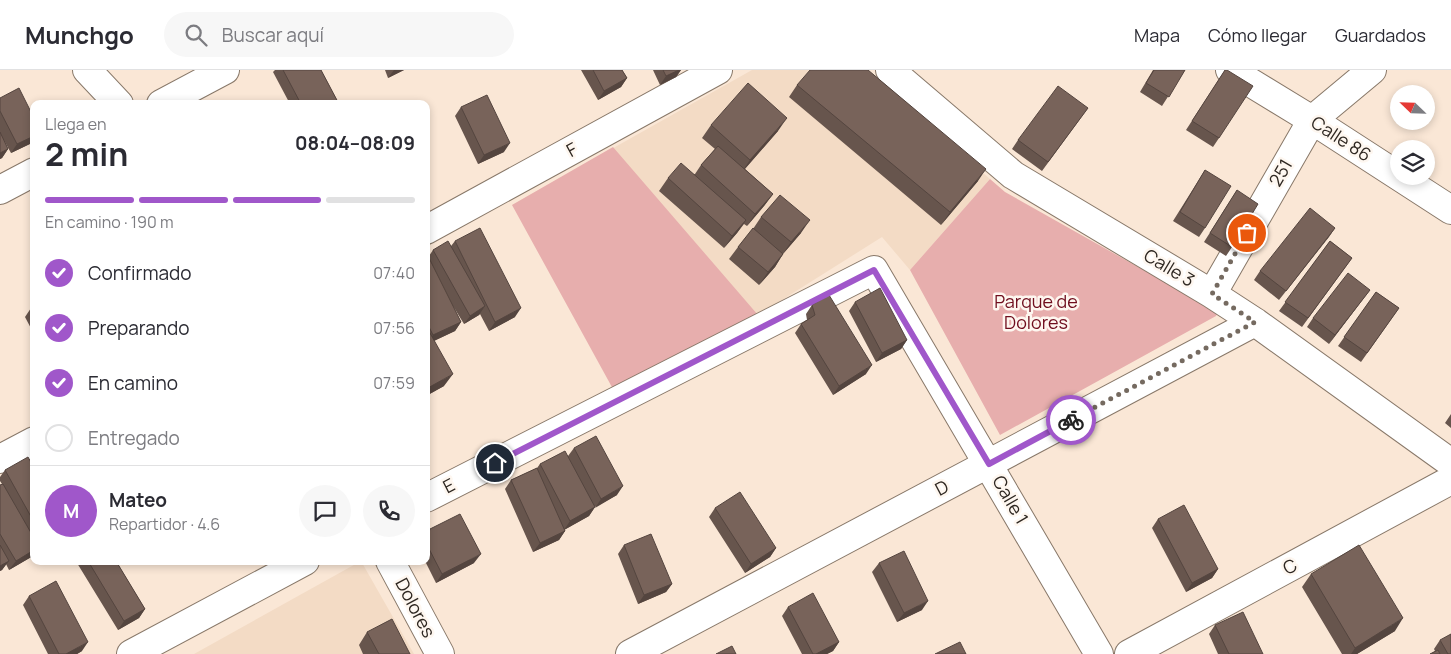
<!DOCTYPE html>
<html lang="es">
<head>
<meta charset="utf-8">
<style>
  body { margin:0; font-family:Manrope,sans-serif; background:#f7f7f7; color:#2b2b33; height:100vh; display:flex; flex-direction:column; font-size:19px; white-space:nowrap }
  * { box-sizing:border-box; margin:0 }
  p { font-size:16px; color:#7c7c81 }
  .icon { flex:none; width:28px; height:28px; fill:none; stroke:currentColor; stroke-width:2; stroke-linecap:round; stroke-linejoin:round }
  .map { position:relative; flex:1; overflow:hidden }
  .sheet { position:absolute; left:30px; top:30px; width:400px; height:465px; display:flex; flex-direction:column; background:#fff; border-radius:10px; box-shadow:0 2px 8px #0003 }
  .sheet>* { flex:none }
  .needle { width:32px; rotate:293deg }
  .fabs { position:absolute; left:1390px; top:15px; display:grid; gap:10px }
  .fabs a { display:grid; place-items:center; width:45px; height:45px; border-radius:50%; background:#fff; box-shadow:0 2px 8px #0003; font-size:25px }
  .pin { position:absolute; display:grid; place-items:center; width:42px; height:42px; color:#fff; margin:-21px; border:2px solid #fff; border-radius:50%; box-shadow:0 1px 5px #0007 }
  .courier { position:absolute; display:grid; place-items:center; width:50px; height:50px; margin:-25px; border:4px solid #a057ca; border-radius:50%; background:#fff; color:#222; box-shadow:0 1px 6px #0007 }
  .overview em { font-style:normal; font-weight:700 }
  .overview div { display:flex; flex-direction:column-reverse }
  .overview { display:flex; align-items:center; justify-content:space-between; height:85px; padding:0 15px }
  h1 { font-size:32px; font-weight:700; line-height:38px }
  .bar { display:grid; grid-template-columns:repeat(4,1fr); gap:8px 5px; align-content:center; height:60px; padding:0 15px }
  .bar i { height:6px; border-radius:4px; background:#e1e1e2 }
  .bar .on { background:#a057ca }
  .bar p { grid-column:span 4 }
  .line { display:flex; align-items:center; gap:12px; padding:0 15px; border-top:1px solid #e1e1e2 }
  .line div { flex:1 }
  .round { display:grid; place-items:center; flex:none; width:52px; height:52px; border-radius:26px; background:#f7f7f7 }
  ol { padding:0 15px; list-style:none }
  li { display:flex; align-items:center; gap:15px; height:55px }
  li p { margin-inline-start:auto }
  li .icon { padding:5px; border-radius:50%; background:#a057ca; color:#fff; stroke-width:4 }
  li:last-child { color:#7c7c81 }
  li i { width:28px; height:28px; border:2px solid #e1e1e2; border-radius:50% }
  header { display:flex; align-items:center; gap:30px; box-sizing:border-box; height:70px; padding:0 25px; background:#fff; border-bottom:1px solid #e1e1e2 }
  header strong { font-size:24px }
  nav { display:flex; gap:28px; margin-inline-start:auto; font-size:18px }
  .search { width:350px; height:45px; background:#f7f7f7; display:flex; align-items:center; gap:12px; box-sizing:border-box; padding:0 18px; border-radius:28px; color:#7c7c81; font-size:19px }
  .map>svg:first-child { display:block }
  .built { fill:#f3dbc5 }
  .green { fill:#e7aead }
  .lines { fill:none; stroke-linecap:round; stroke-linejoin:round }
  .street-casing { stroke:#887869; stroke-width:30 }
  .secondary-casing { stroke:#887869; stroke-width:30 }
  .street { stroke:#fff; stroke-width:28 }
  .secondary { stroke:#fff; stroke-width:28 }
  .wall { fill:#67554d }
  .shaded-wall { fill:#54453f }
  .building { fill:#78635a; stroke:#54453f }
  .done { stroke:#756a60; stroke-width:5; stroke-dasharray:0 9 }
  .route { stroke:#a057ca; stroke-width:6 }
  .labels { text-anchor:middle; stroke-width:5; stroke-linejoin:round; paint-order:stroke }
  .street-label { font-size:18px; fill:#2e2721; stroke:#fef7f0 }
  .park-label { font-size:18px; fill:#700e1e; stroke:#fef7f0 }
</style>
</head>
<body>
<header>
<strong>Munchgo</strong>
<div class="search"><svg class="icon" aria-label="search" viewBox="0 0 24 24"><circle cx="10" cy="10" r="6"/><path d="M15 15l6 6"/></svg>Buscar aquí</div>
<nav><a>Mapa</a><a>Cómo llegar</a><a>Guardados</a></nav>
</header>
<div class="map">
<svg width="1451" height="584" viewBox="0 0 1451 584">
  <rect width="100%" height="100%" fill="#fae7d6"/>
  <path class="built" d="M752,0H861L990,109L910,200L882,167L758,245L512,135Z
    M361,491L414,584H194Z"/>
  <path class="green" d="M613,77L758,245L613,319L512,135Z
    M990,109L1005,122L1218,242L1216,246L1000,365L910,200Z"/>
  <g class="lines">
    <g class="street-casing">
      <path id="street" d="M890,0L1013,105L1212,224L1255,252L1451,393
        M1230,0L1312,50L1451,140
        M161,34L225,0
        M0,120L34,102
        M426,160L718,0
        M1212,224L1312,50L1372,0
        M0,389L34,371
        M426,428L874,200L1099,584
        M131,584L305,491
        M630,584L1255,252
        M1129,584L1451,410"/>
    </g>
    <g class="secondary-casing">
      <path id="secondary" d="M87,0L119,34
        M390,491L440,584"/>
    </g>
    <use href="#street" class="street"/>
    <use href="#secondary" class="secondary"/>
  </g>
  <path class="wall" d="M275,0H321L339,34H290L273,2Z
    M385,0H404L388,8Z
    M581,0H622L627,8L621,17L598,30Z
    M653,0H681L676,7L660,15Z
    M1153,0H1185L1162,36L1140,22Z
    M1225,0L1219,68L1213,77L1186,60Z
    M797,15L978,111L941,155L789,27Z
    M0,28L34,72L11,83L2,67L8,79L2,88L0,89Z
    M461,37L504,82L478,94L455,46Z
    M1088,38L1042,101L1012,79L1018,70Z
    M711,55L778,61L745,99L773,124L764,136L747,156L744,154L737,163L724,178L659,121L668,108L695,104L701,95L715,79L702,68Z
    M1205,100V158L1199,167L1173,151Z
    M1237,120L1232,177L1226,186L1204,172Z
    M761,147L801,163L783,184L775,197L759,215L729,189L738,177L753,159Z
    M1335,158L1279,230L1254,210L1260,201Z
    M455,171L515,247L489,261L480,244L479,245L464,254L453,236L461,252L455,261L434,271L444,316L426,326V182L429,186L433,180L451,176Z
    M1330,171L1352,188L1302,257L1279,241Z
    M1370,220L1329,274L1307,257L1313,248Z
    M1376,222L1399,238L1361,292L1338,276Z
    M855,232L907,270L901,279L876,292L849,241Z
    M812,235L866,304L833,325L795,263L801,254L807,250L806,244Z
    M34,237V264L25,247L31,238Z
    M1451,344V358L1445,353Z
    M574,378L617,425L595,437L589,446L564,460L565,461L559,470L533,482L505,419L511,410L537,398L540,394L568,386Z
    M34,389V458L30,461L34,468V484L33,486L9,500L6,494L2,500L0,501V415L2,414L0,411V407L5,400L31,393Z
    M715,438L776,478L770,487L745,503L709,447Z
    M1158,449L1218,499L1212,508L1186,522L1152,458Z
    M430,459L474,493L436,513L425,491H426V464Z
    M624,475L672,514L666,522L638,534L618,484Z
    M78,491H116L145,539L139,548L118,560L77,493Z
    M879,493L922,540L897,552L872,502Z
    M1311,504L1395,561L1357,584H1342L1302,517Z
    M29,526L82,581L77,584H48L23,535Z
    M788,537L839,572L833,581L827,584H802L782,546Z
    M1215,555L1263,584H1218L1209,564Z
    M367,562L410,584H363L359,575Z
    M1440,570L1451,584H1430L1435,581L1434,579Z"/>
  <path class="shaded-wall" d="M394,0H404L388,8Z
    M679,0H681L676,7L660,15L666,6Z
    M627,8L621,17L598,30L604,21Z
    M787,48L778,61L741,103L750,90Z
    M34,66V72L11,83L17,74Z
    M510,73L504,82L478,94L484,85Z
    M8,79L2,88L0,89V83Z
    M986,99L978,111L941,155L950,142Z
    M773,124L764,136L747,156L755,144Z
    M746,150L737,163L724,178L732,166Z
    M810,150L801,163L782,185L791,172Z
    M1335,158L1329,167L1279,230Z
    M783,184L775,197L759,215L768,202Z
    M1370,220L1363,229L1329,274L1335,265Z
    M485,236L479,245L464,254L470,246Z
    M521,238L515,247L489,261L495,252Z
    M461,252L455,261L427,274L433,265Z
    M907,270L901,279L876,292L882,283Z
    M872,295L866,304L833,325L839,316Z
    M453,304L444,316L426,326V319Z
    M623,416L617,425L595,438L601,429Z
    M595,437L589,446L564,460L570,451Z
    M34,453V458L28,462Z
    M565,461L559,470L533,482L540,473Z
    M776,478L770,487L745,503L751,494Z
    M34,480V484L33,486L9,500L16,491Z
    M481,484L474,493L436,513L442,504Z
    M9,491L2,500L0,501V496Z
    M1218,499L1212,508L1186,522L1192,513Z
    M672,514L666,522L638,534L644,525Z
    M928,531L922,540L897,552L904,543Z
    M145,539L139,548L118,560L124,551Z
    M1403,548L1395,561L1357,584H1351L1355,578Z
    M88,572L82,581L77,584H66Z
    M839,572L833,581L827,584H816Z"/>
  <path class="building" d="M283,0H321L339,34H301Z
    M593,0H622L627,8L604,21Z
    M663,0H679L666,6Z
    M810,0H868L986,99L950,142L797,15Z
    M1154,0H1185L1169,27L1146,13Z
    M1225,0H1227L1253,16L1219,68L1192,51Z
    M748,13L787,48L750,90L711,55Z
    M1058,16L1088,38L1048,92L1018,70Z
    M19,18L34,48V66L17,74L0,41V28Z
    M487,25L510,73L484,85L461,37Z
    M0,62L8,79L0,83Z
    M718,76L773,124L755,144L701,95Z
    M681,93L746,150L732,166L668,108Z
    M1205,100L1231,116L1205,158L1180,142Z
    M1237,120L1258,134L1232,177L1210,163Z
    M780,125L810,150L791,172L761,147Z
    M1310,138L1335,158L1286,221L1260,201Z
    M480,158L521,238L495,252L455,171Z
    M753,158L783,184L768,202L738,177Z
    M448,171L485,236L470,246L433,180Z
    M1330,171L1352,188L1308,248L1285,232Z
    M426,182L461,252L433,265L426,251Z
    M1348,203L1370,220L1335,265L1313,248Z
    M880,218L907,270L882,283L855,232Z
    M1376,222L1399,238L1367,283L1344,267Z
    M829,225L872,295L839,316L801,254L815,245L812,235Z
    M426,256L453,304L426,319Z
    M596,366L623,416L601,429L574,378Z
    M565,381L595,437L570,451L540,394Z
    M28,387L34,398V452L5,400Z
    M537,398L565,461L540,473L511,410Z
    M3,414L34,468V480L16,491L0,464V415Z
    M740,422L776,478L751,494L715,438Z
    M1184,435L1218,499L1192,513L1158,449Z
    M460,444L481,484L442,504L426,473L430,459Z
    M651,464L672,514L644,525L624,475Z
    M0,475L9,491L0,496Z
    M1359,475L1403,548L1355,578L1311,504Z
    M904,481L928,531L904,543L879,493Z
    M88,491H116L145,539L124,551Z
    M56,511L88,572L66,584H59L29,526Z
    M813,523L839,572L816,584H813L788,537Z
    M1243,542L1263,584H1229L1215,555Z
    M392,549L410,584H379L367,562Z
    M1451,564V584H1448L1440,570Z
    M960,572L966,584H935Z
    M732,576L736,584H716Z
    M1438,580L1440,584H1430Z"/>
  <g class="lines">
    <path class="done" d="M1071,350L1255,252L1212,224L1247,163"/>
    <path class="route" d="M495,393L874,200L989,394L1071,350"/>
  </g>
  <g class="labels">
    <g class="street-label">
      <text transform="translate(1341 69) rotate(33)" y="6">Calle 86</text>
      <text transform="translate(572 80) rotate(-29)" y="6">F</text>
      <text transform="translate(1281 103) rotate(-60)" y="6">251</text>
      <text transform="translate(1169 198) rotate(31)" y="6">Calle 3</text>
      <text transform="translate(449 416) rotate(-27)" y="6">E</text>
      <text transform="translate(942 418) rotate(-28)" y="6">D</text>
      <text transform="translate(1010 430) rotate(60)" y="6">Calle 1</text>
      <text transform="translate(1290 497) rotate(-28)" y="6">C</text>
      <text transform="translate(415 538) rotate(62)" y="6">Dolores</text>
    </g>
    <g class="park-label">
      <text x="1036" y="238">Parque de<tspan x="1036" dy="21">Dolores</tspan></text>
    </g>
  </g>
</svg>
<div class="fabs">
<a><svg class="needle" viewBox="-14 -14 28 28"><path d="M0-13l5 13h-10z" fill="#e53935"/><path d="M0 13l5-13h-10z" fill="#7c7c81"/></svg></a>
<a><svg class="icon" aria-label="layers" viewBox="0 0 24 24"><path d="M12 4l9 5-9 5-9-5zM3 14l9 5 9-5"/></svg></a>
</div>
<div class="pin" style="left:1247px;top:163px;background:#ea580c"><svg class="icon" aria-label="bag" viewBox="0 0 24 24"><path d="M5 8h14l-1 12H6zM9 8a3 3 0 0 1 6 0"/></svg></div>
<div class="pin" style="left:495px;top:393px;background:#1f2937"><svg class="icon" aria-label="home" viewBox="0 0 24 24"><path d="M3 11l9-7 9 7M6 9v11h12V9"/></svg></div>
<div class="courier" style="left:1071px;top:350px"><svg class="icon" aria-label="bike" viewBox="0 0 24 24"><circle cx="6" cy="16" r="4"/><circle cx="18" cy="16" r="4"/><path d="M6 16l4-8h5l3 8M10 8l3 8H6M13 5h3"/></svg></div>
<section class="sheet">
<div class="overview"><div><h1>2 min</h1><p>Llega en</p></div><em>08:04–08:09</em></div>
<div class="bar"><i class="on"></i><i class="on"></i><i class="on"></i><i></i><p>En camino · 190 m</p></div>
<ol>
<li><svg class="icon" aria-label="check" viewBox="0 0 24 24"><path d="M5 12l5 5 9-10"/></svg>Confirmado<p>07:40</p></li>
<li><svg class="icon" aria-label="check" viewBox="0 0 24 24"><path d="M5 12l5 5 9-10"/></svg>Preparando<p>07:56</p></li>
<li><svg class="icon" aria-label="check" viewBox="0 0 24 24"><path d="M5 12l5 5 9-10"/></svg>En camino<p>07:59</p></li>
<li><i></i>Entregado</li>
</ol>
<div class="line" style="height:90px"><b class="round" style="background:#a057ca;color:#fff">M</b><div><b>Mateo</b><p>Repartidor · 4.6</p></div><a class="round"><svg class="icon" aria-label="chat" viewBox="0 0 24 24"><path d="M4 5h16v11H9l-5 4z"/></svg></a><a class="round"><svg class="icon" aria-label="phone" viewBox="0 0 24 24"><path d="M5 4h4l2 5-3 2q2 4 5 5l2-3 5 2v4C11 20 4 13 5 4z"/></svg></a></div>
</section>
</div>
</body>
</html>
